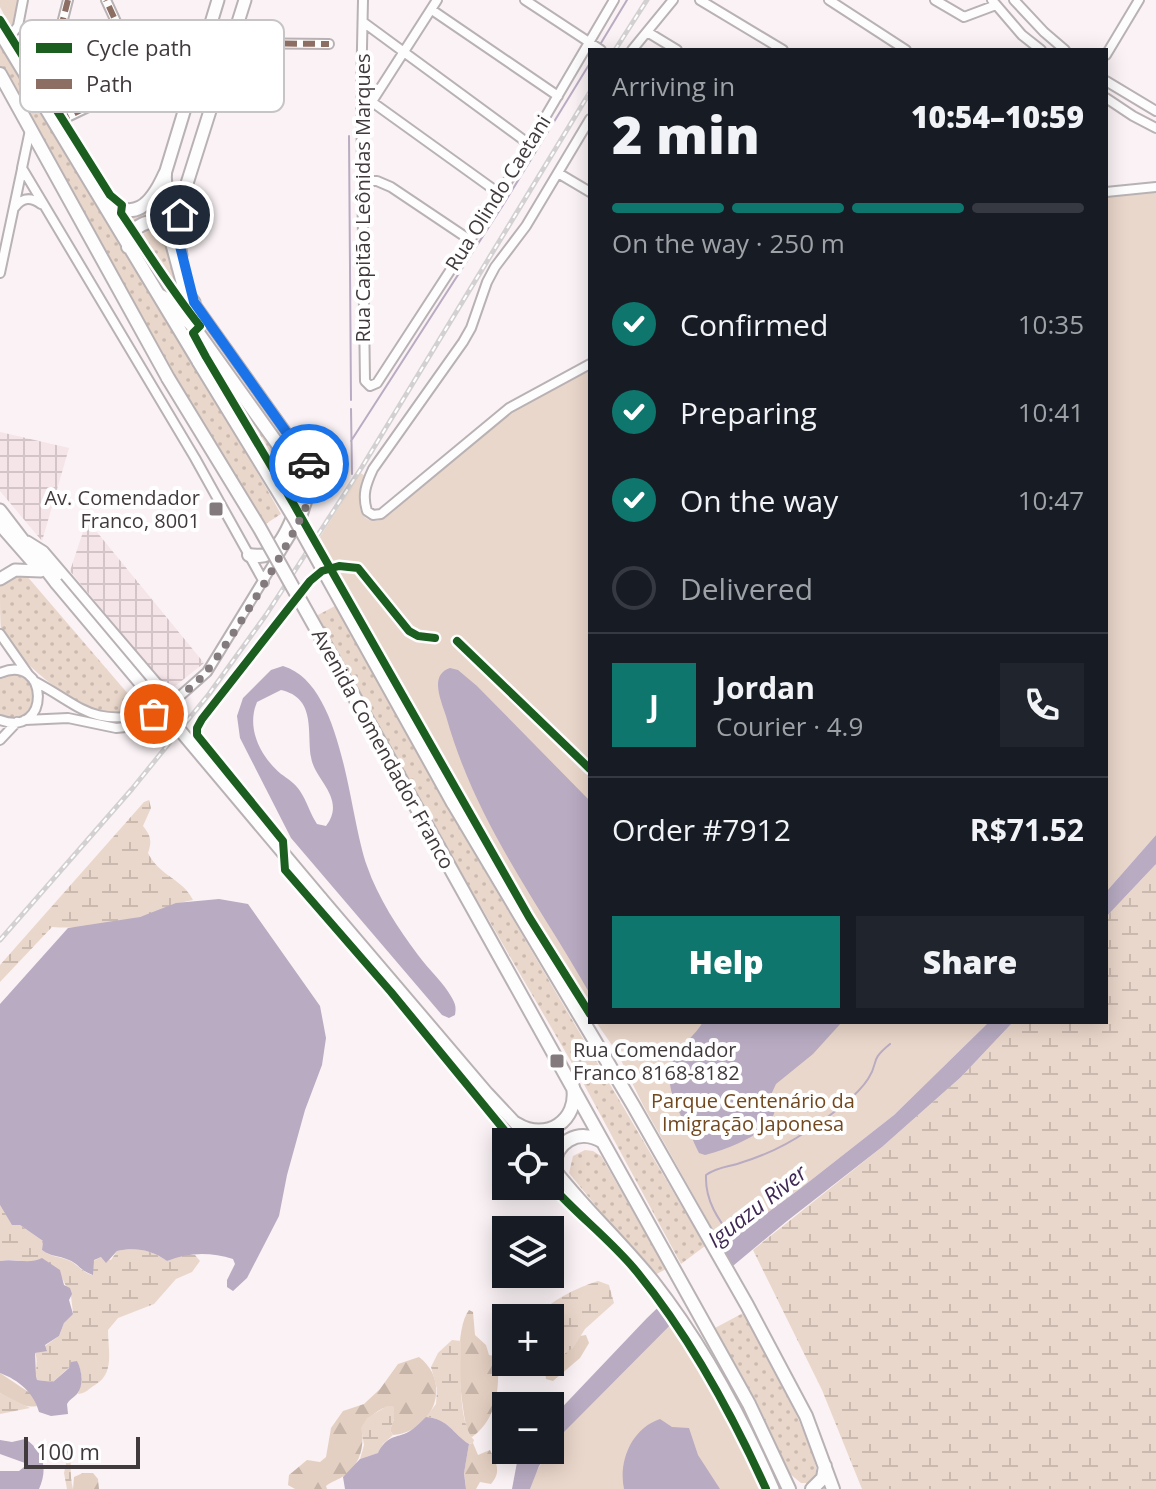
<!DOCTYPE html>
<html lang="en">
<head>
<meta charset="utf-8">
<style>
  body { margin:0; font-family:"Open Sans",sans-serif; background:#20242c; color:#f1f3f6; height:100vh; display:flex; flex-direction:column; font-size:30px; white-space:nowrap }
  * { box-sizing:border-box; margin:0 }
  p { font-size:26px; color:#9ea1a6 }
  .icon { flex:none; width:44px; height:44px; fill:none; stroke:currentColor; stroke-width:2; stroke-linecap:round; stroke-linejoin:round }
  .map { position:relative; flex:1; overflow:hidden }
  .sheet { position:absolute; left:588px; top:48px; width:520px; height:976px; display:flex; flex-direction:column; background:#171b24; border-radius:0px; box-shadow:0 4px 20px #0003 }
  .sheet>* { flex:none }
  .controls { position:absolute; left:492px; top:1128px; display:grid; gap:16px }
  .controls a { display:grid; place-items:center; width:72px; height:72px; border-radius:0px; background:#171b24; box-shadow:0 4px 20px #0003; font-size:40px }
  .scale { position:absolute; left:24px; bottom:20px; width:116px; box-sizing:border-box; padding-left:8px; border:4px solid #413a3c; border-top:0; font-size:22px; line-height:28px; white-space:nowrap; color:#413a3c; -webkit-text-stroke:6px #fff; paint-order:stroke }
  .pin { position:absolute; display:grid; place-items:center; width:68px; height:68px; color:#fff; margin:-34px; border:4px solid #fff; border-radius:50%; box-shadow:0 2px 8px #0007 }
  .courier { position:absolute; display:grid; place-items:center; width:80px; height:80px; margin:-40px; border:6px solid #1a73e8; border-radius:50%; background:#fff; color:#222; box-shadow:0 2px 10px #0007 }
  .head em { font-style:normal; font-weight:800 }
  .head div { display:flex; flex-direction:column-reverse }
  .head { display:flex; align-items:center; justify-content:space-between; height:136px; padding:0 24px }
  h1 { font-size:52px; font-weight:800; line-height:60px }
  .bar { display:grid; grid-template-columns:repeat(4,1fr); gap:12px 8px; align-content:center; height:96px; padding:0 24px }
  .bar i { height:10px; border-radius:6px; background:#363941 }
  .bar .active { background:#0f766e }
  .bar p { grid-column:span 4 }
  .line { display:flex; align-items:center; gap:20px; padding:0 24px; border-top:2px solid #363941 }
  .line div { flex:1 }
  .round { display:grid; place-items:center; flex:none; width:84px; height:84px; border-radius:0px; background:#20242c }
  ol { padding:0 24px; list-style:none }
  li { display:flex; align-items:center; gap:24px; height:88px }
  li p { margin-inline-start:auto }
  li .icon { padding:8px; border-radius:50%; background:#0f766e; color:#fff; stroke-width:4 }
  li:last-child { color:#9ea1a6 }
  li i { width:44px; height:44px; border:4px solid #363941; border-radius:50% }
  .primary-button { display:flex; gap:16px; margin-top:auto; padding:16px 24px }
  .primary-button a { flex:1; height:92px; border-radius:0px; background:#0f766e; color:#fff; font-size:32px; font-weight:800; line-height:92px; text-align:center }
  .primary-button a+a { background:#20242c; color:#f1f3f6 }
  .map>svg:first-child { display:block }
  .industrial { fill:url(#industrial-grid) }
  .grass { fill:url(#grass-dots) }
  .forest { fill:url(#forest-firs) }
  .wetland { fill:url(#wetland-marsh) }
  .park { fill:#ead7cb }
  .water { fill:#b8abc2; fill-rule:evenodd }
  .pier { fill:#faf2f4 }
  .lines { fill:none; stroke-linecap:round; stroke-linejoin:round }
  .stream { stroke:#b8abc2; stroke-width:2 }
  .minor-casing { stroke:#b9b2b4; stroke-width:12 }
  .major-casing { stroke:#b9b2b4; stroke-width:15 }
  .highway-casing { stroke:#b9b2b4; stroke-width:16 }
  .minor { stroke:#fefdfd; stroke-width:8 }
  .major { stroke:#fefdfd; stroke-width:11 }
  .highway { stroke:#fefdfd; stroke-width:12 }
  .rail-casing { stroke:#d3d0d1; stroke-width:5 }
  .rail { stroke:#fff; stroke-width:2; stroke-dasharray:6; stroke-linecap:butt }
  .major-bridge-casing { stroke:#b9b2b4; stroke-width:15; stroke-linecap:butt }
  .highway-bridge-casing { stroke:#b9b2b4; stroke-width:16; stroke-linecap:butt }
  .major-bridge { stroke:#fefdfd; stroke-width:11 }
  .highway-bridge { stroke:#fefdfd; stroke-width:12 }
  .quiet { stroke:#8d6e63; stroke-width:6; stroke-dasharray:12 6; stroke-linecap:butt }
  .cycleway-casing { stroke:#fff; stroke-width:13 }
  .cycleway { stroke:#1b5e20; stroke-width:8 }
  .done { stroke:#827a7c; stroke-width:8; stroke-dasharray:0 14.4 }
  .route { stroke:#1a73e8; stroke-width:10 }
  .poi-dot { fill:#827a7c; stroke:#fff; stroke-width:3 }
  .labels { text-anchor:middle; stroke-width:8; stroke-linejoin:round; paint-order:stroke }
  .street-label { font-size:20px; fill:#413a3c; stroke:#fff }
  .poi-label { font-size:20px; fill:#413a3c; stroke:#fff; text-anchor:end }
  .park-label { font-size:20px; fill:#72481f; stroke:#fff }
  .water-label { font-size:22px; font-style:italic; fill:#3e2753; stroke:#fff }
  .key { fill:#fff; stroke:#c6c4c4; stroke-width:2 }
  .key-label { font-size:22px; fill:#413a3c }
</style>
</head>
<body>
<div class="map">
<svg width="1156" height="1489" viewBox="0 0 1156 1489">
  <defs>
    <pattern id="industrial-grid" width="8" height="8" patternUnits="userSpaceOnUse" patternTransform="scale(2)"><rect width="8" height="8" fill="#f5e4e8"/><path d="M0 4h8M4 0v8" fill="none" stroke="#d3c4c8"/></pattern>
    <pattern id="grass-dots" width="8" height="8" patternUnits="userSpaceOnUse" patternTransform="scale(2)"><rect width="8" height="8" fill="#ead7cb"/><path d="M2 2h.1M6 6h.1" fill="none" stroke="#cab9af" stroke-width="1.8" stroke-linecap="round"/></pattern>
    <pattern id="forest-firs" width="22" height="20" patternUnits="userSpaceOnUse" patternTransform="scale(2)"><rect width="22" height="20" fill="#e4d0c2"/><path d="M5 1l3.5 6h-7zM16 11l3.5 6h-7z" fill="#c5b3a8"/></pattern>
    <pattern id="wetland-marsh" width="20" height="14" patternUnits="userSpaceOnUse" patternTransform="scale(2)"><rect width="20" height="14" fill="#ead7cb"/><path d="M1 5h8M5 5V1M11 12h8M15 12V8" fill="none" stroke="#cab9af"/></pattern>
  </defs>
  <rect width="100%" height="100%" fill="#faf2f4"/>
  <path class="industrial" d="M0,432L69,448L42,541L0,491Z
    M87,520L204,663L169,691L70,571Z"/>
  <path class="grass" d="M0,44L194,362L281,514L264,525L205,435L0,67Z
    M163,191L166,220L148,216L133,226L125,213Z
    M155,226L163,230L172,268L191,311L145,243L143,235L147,228Z
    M183,320L298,481L295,498L208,357L204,359L181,323Z
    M15,575H26L141,709C100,733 18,665 1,629C0,618 0,599 0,586Z
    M335,606L464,836L705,1246L681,1264L580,1077L430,819L316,616Z
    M13,673L31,681L36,700C28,716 18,722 0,716V676Z
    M585,1150L593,1151L601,1156L666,1269L653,1276L569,1173L573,1156Z
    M745,1312C759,1341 821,1453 817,1478L812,1483H801L790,1474L757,1402L715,1328Z"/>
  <path class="forest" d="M469,1310L473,1312L475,1335L486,1345L489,1355L499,1357L508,1362L507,1367L498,1370C499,1395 494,1422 472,1437L468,1434C461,1406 452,1333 469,1310Z
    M586,1335L589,1343L580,1358L553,1381L546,1379L545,1372C556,1359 571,1351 580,1336Z
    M419,1357C453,1383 433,1432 393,1435L390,1430L394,1419V1407C381,1405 369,1417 362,1427C364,1447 361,1464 344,1476C338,1480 332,1481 326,1486L327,1489H295L288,1485L289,1475L307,1460L320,1462L326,1457L331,1428L343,1411L364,1404L380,1389L398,1364Z
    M0,1373L33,1395L37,1406C24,1409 11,1400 0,1393Z
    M473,1443L478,1455L490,1450C496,1462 502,1472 491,1484L480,1482L476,1489H466L464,1472L469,1444Z
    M83,1473H93L98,1479L99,1489H73L74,1477Z"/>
  <path class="wetland" d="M149,800L151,808L143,826C151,836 152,841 148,853C159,876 183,879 193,900C174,903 158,912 140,917C113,925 80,929 52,927L0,982V965L144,802Z
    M1156,864V1489H862L822,1390L753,1250L882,1147L961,1077L1013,1022H1106V917Z
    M0,1205L12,1224L20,1225L43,1241L42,1250C51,1257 58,1256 68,1260C78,1264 80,1271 92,1275L93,1261L101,1257L111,1260L117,1251C135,1247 152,1250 167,1261L183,1254L195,1255L200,1261L192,1272L176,1279L154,1304L118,1318L108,1330C108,1351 115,1373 95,1385C88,1389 87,1393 78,1394C81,1382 84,1372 76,1361L53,1382L37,1380C34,1371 39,1362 35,1353L47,1350L45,1346L59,1336L64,1323L73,1313L71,1296L60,1274C40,1266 22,1257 0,1261Z
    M598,1281L609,1285L614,1303L585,1329L573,1348L559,1356L545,1372L528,1362H550V1318H535C553,1299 574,1289 598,1281Z
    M452,1340L461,1341C461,1367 457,1421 474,1440L473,1443L469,1444C452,1433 449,1419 426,1417L436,1404L437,1389L431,1367L438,1353Z
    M0,1393L30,1408L0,1414Z
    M387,1406L394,1407V1419L390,1430L393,1435L383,1444L379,1453L360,1459L364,1445L361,1428L367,1418Z
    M67,1443L70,1444C72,1460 69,1474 73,1489H67L64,1473L66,1464L63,1449Z"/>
  <path class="park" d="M0,0H19L14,23L10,26L0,7Z
    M1156,191V835L1106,892V196Z
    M590,368V1012L318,540L360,473L364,475C359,487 353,522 376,521C389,520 412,493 423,483C453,458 482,431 514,409C537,393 565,382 590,368Z
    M596,1022H989L894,1115L801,1188L722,1246L643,1105L618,1054Z
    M670,1324L717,1397L761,1489H530C544,1438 632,1363 670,1324Z"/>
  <path class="water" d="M283,666C344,684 348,813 367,866C378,898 398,928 418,955C429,970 444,983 452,998C456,1005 456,1008 455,1015L449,1018L442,1015L291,838L240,738L237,716L243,698L271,670ZM281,690C316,698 307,731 311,757C314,780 347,798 326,826L317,824C310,814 307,801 300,791C295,783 288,779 281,774C260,756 246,728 257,702Z
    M450,668L458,670L477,686L590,801V994C536,899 476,823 446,716C441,700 429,675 450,668Z
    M1156,835V864L1106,917V892Z
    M219,899L248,904L320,1006L326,1038L322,1065L305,1110L287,1175L279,1216L247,1278L233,1291L227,1287V1280L235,1264L233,1259C211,1252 188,1252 167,1261C152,1250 135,1247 117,1251L106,1263L101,1257L94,1260L93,1275C79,1270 79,1264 69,1260C58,1255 51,1257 42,1250L43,1241L20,1225H12L0,1205V1004L68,928L140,917L176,903Z
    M703,1022H842L813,1054L776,1084L769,1099L775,1108C774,1133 727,1149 705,1155L699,1153L696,1147C685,1119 658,1086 675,1057C683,1044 695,1035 703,1022Z
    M989,1022H1013L961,1077L882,1147L787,1221L710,1285L565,1431L539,1466L530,1489H512L518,1457L524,1450H550V1420L647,1318L722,1246L801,1188L894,1115Z
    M42,1258L60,1270L64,1285L70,1288L72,1294L69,1300L73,1314L64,1323L59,1336L45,1345L47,1351L35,1353L36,1376L37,1380L53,1382L69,1368L71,1362L77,1361C82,1370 84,1386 77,1394C73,1398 69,1400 67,1404L68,1414L51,1416L39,1412C34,1393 19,1380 0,1373V1261C15,1258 29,1265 42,1258Z
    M426,1417C449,1419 452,1433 469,1444L464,1473L466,1489H345L343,1477L360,1459L378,1453C385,1439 391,1438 404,1434C412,1431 420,1423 426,1417Z
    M660,1419L672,1427L689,1428L698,1455L720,1489H624C618,1461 632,1428 660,1419Z
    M25,1439C44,1451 48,1469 39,1489H0V1471H19L24,1467L25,1463L0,1454V1440L12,1442Z"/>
  <path class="pier" d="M714,1248L729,1274L675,1325L659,1302Z"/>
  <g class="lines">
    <path class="stream" d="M601,43L627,0
      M349,136L351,400
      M351,409L352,474
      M351,441L503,205L590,63
      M733,1239C718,1219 705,1201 706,1175C717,1167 728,1167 740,1163C763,1156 787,1145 807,1131C827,1118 855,1099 868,1079C880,1061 868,1062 890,1044"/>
    <g class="minor-casing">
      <path id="minor" d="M68,0L59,35L64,44L116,22
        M363,0L361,94L365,381L370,386L377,383L500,194L614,0
        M525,0L601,50
        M700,0L783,50
        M829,0L906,50
        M935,0L964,17L996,5
        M992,0L1022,35L1041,50
        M1014,0L1044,32L1065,50
        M432,10L558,96
        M363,22L529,144
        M649,33L677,50
        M6,42L18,26L23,0
        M231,43L329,44
        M632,50L673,0
        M1106,55L1139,0
        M1106,81L1156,111
        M361,94L500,194
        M1106,98L1133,116L1156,128
        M362,117L437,0
        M590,119L526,226L495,267L487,282L471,328L463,342L373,469C366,484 362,495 367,511L373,515L381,514L509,408L590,364
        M55,123L138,83L142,78L106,0
        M30,130L22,168L195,458L264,582
        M558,173L590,192
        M362,181H377L391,187L470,240
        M1106,192L1156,187
        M15,207C23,197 31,197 41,204
        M0,273L22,169
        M0,634L28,674
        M0,673C49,652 52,739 0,720
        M34,681C86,709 88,725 153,714
        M25,720L68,718L116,728L136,726L172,703L207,672L302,517L314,481L310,465L194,302
        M0,740L17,722"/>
    </g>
    <g class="major-casing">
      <path id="major" d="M181,255L178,238L184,193L245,0
        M194,302L184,289L171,241L165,174L218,0
        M0,510L56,583
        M0,525L37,567
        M27,542L43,552L172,703
        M0,579L15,570L41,571
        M321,898L487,1093L533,1142
        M551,1165C582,1206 621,1241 653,1281C703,1345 741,1415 773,1489"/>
    </g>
    <g class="highway-casing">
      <path id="highway" d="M0,32L199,362
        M0,74L168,378
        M102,198C134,224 151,205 165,174
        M128,247C130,225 149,217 168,225
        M159,295L170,301L196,330L294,467C296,473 299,480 300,486C301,504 284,545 268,554C262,557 256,556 249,555
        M453,803L633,1105L747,1305L806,1416L833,1489
        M424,821L749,1404L789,1489
        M517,1124C546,1142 579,1121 573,1087
        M555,1171C552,1142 579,1127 603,1142
        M812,1489L823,1478L825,1466"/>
    </g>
    <use href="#minor" class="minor"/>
    <use href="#major" class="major"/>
    <use href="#highway" class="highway"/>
    <g class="rail-casing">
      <path id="rail" d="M615,50L647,0
        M0,940L132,789L209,694L266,615L362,467L590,92"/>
    </g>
    <use href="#rail" class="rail"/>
    <g class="major-bridge-casing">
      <path id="major-bridge" d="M56,583L321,898"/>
    </g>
    <g class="highway-bridge-casing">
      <path id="highway-bridge" d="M199,362L295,519L453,803
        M168,378L259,527L424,821"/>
    </g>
    <use href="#major-bridge" class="major-bridge"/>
    <use href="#highway-bridge" class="highway-bridge"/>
    <path class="quiet" d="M68,0L59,35L64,44L116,22
      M231,43L329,44
      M58,121L138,83L142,78L106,0"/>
    <g class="cycleway-casing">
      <path id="cycleway" d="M0,20L110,195L122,205L121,213C147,251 171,290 200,326L193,333L206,357L293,503L529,917L590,1014
        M435,638L418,636L409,631L358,568L339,566L322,571L310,581L202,719L197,728V735L283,841L285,870L391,992L514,1142
        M457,641L590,769
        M550,1184C577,1215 610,1239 637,1272C690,1337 731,1412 766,1489"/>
    </g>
    <use href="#cycleway" class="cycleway"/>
  </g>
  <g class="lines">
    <path class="done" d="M154,714C172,702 193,688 207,671C228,645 313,510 314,482C314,476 311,469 309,464"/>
    <path class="route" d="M180,215L178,238L194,302L309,464"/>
  </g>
  <g class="poi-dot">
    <rect x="208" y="501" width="16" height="16" rx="4"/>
    <rect x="549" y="1053" width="16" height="16" rx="4"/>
  </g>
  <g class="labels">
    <g class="street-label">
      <text transform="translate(498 193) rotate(-58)" y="7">Rua Olindo Caetani</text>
      <text transform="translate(363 198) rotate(-90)" y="7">Rua Capitão Leônidas Marques</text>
      <text transform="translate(383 749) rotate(61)" y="7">Avenida Comendador Franco</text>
    </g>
    <g class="poi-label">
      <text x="200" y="505">Av. Comendador<tspan x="200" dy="23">Franco, 8001</tspan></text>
      <text x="573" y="1057" text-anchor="start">Rua Comendador<tspan x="573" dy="23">Franco 8168-8182</tspan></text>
    </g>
    <g class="park-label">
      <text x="753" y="1108">Parque Centenário da<tspan x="753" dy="23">Imigração Japonesa</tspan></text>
    </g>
    <g class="water-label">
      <text transform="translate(757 1206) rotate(-38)" y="8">Iguazu River</text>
    </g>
  </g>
  <rect x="20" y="20" width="264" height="92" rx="12" class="key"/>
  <rect x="36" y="43" width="36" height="10" fill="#1b5e20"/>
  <rect x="36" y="79" width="36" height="10" fill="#8d6e63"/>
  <g class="key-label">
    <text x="86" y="56">Cycle path</text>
    <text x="86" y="92">Path</text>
  </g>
</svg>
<div class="controls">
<a><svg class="icon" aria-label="locate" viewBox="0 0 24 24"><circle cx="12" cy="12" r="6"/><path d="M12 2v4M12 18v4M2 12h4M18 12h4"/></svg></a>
<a><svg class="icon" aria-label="layers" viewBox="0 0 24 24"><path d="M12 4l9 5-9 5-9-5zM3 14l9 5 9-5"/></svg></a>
<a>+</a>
<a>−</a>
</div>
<div class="scale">100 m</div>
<div class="pin" style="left:154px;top:714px;background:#ea580c"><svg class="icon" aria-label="bag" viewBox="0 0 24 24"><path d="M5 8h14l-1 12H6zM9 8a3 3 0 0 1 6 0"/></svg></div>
<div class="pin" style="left:180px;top:215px;background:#1f2937"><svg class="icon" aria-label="home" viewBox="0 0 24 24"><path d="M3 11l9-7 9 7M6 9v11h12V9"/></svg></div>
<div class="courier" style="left:309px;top:464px"><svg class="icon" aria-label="car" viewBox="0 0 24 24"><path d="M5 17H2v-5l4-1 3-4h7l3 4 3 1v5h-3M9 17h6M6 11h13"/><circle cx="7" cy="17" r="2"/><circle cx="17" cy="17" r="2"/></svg></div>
<section class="sheet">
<div class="head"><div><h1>2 min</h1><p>Arriving in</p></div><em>10:54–10:59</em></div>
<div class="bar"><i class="active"></i><i class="active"></i><i class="active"></i><i></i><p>On the way · 250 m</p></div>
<ol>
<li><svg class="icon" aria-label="check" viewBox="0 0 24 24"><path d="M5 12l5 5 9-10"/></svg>Confirmed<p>10:35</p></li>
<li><svg class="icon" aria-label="check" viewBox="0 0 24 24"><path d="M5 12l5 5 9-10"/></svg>Preparing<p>10:41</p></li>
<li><svg class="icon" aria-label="check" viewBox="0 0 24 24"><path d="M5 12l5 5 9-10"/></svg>On the way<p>10:47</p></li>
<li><i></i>Delivered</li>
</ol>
<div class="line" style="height:144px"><b class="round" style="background:#0f766e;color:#fff">J</b><div><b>Jordan</b><p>Courier · 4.9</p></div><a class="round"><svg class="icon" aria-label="phone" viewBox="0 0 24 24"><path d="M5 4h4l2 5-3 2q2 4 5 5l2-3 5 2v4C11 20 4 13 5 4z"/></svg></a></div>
<div class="line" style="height:104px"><div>Order #7912</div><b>R$71.52</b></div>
<div class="primary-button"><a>Help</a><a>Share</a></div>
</section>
</div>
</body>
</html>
